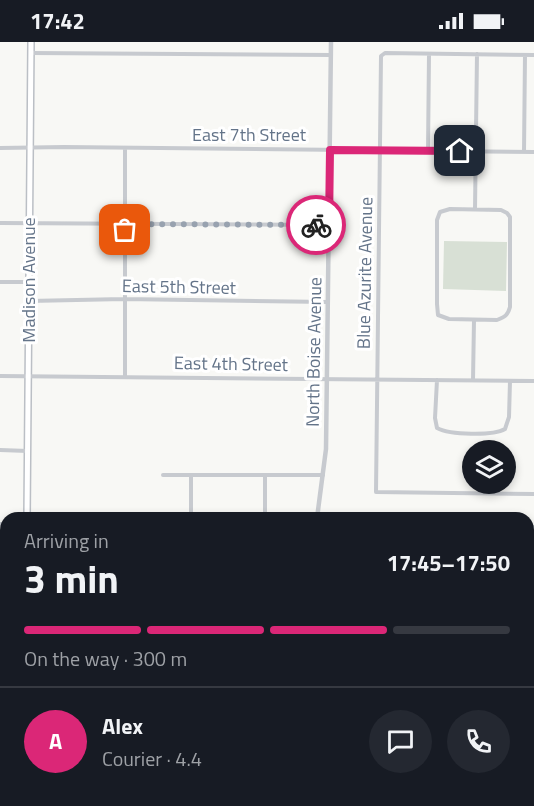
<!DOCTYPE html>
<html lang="en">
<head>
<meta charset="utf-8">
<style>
  body { margin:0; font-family:"Titillium Web",sans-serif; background:#242831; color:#f1f3f6; height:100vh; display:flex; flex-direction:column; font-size:22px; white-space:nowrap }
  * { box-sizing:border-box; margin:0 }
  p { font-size:20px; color:#9ea1a6 }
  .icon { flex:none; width:33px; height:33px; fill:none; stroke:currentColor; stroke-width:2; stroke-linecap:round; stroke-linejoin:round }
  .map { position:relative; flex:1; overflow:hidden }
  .sheet { position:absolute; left:0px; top:470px; width:534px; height:296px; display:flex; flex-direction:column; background:#171b24; border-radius:18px 18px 0 0; box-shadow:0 3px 9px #0003 }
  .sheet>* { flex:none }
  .buttons { position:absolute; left:462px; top:398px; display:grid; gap:12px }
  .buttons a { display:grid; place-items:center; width:54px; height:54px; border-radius:50%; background:#171b24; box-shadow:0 3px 9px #0003; font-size:30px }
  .pin { position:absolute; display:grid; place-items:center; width:51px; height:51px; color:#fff; margin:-26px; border-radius:12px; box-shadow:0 3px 9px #0006 }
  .courier { position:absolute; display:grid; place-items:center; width:60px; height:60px; margin:-30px; border:4px solid #db2777; border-radius:50%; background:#fff; color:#222; box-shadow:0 2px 8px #0007 }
  .overview em { font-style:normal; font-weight:700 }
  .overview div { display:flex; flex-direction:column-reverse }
  .overview { display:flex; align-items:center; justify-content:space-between; height:102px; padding:0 24px }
  h1 { font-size:39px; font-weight:700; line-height:45px }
  .bar { display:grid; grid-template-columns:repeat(4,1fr); gap:9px 6px; align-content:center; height:72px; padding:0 24px }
  .bar i { height:8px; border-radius:4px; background:#363941 }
  .bar .selected { background:#db2777 }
  .bar p { grid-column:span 4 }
  .line { display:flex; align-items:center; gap:15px; padding:0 24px; border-top:2px solid #363941 }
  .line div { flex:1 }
  .round { display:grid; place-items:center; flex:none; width:63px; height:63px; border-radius:32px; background:#242831 }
  .status { display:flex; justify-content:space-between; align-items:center; height:42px; padding:0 30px; background:#171b24; direction:ltr }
  .status svg { height:16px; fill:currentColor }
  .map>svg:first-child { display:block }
  .green { fill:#d8e0d5 }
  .water { fill:#c1ccd2 }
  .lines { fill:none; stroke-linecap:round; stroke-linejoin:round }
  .secondary-casing { stroke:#bbbfc5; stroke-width:8 }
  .minor { stroke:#c7cacf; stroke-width:4 }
  .tertiary { stroke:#c7cacf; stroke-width:4.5 }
  .secondary { stroke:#fff; stroke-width:5 }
  .done { stroke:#98a2af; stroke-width:6; stroke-dasharray:0 10.8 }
  .route { stroke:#db2777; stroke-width:8 }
  .labels { text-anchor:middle; stroke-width:6; stroke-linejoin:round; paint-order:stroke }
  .street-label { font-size:18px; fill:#647489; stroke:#fff }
</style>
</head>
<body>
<div class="status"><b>17:42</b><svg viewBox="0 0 49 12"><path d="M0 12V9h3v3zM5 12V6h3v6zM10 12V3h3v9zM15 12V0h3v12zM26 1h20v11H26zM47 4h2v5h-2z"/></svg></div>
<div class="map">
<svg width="534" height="764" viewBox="0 0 534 764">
  <rect width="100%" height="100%" fill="#f8f8f5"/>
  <path class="green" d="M444,199L507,200L506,249L443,247Z
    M71,759H204V764H67L71,762Z"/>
  <path class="water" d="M528,483H534V546H528Z"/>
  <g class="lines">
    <g class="secondary-casing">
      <path id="secondary" d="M27,476L31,0
        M0,555H6
        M528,558H534
        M312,764V759"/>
    </g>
    <path class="minor" d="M31,11L331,13
      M534,13L385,11L381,14L376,450L534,452
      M0,106L64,105L534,110
      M428,109L429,12
      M524,110L525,13
      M450,167L501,168L507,171L510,175V265C508,273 505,275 497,278L449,277L438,273L437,262V178L440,170Z
      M475,167L477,12
      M0,181L329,183
      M0,240H29
      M29,259L124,257L328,260
      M0,334L534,339
      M125,335V106
      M437,338L435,376L437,386C450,393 493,394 505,387L509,375L510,339
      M473,338L474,278
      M0,408L28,409
      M163,433H323
      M191,476V433
      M265,476V433
      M0,482H6
      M528,737H534
      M487,759V764
      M57,762V759
      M362,764V759
      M428,764V759"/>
    <path class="tertiary" d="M317,476L326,407L331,0
      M24,764V759"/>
    <use href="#secondary" class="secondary"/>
  </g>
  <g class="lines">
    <path class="done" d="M125,188V182L316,183"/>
    <path class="route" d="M316,183H329L330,108L460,109"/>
  </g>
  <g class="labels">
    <g class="street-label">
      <text x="249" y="99">East 7th Street</text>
      <text transform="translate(365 231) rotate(-89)" y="6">Blue Azurite Avenue</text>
      <text transform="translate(29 238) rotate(-90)" y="6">Madison Avenue</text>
      <text transform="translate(179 245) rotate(1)" y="6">East 5th Street</text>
      <text transform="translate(314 310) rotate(-89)" y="6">North Boise Avenue</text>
      <text transform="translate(231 322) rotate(1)" y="6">East 4th Street</text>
    </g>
  </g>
</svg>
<div class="buttons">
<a><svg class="icon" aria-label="layers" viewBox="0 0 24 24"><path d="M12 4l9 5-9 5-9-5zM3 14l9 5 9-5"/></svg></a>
</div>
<div class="pin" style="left:125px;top:188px;background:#ea580c"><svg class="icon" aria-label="bag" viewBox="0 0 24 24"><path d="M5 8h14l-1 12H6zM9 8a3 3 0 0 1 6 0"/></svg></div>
<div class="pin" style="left:460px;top:109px;background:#1f2937"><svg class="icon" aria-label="home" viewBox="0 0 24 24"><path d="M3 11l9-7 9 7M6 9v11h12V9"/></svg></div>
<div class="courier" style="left:316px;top:183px"><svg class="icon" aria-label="bike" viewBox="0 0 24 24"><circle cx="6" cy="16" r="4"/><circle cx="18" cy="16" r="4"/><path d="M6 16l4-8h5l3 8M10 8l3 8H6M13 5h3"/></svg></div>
<section class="sheet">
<div class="overview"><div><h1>3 min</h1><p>Arriving in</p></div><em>17:45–17:50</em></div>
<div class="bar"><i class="selected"></i><i class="selected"></i><i class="selected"></i><i></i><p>On the way · 300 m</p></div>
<div class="line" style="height:108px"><b class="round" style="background:#db2777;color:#fff">A</b><div><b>Alex</b><p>Courier · 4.4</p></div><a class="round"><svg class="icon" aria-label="chat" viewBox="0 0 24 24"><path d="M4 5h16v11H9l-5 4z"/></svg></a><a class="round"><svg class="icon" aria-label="phone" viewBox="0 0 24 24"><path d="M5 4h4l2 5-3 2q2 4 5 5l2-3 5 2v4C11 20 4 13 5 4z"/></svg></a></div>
</section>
</div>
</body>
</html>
